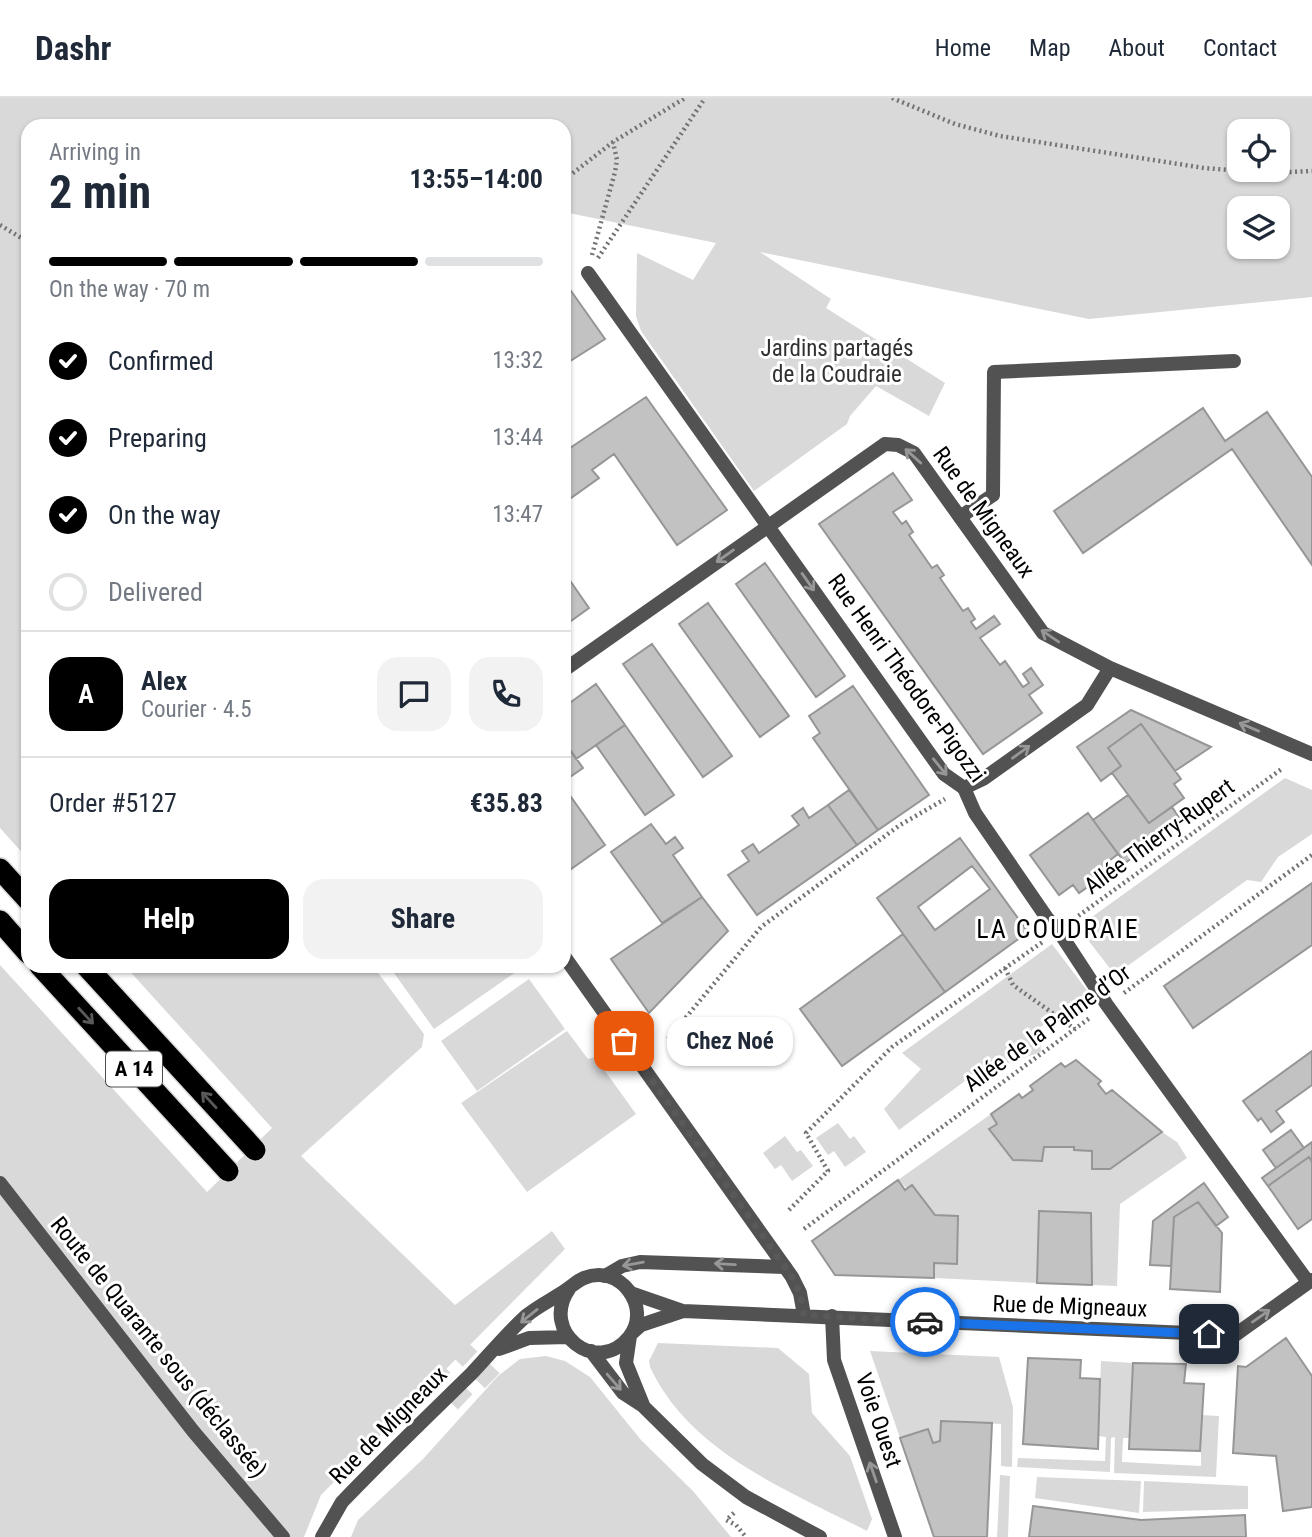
<!DOCTYPE html>
<html lang="en">
<head>
<meta charset="utf-8">
<style>
  body { margin:0; font-family:"Roboto Condensed",sans-serif; background:#f2f2f3; color:#1f2937; height:100vh; display:flex; flex-direction:column; font-size:26px; white-space:nowrap }
  * { box-sizing:border-box; margin:0 }
  p { font-size:23px; color:#747a83 }
  .icon { flex:none; width:38px; height:38px; fill:none; stroke:currentColor; stroke-width:2; stroke-linecap:round; stroke-linejoin:round }
  .map { position:relative; flex:1; overflow:hidden }
  .drawer { position:absolute; left:21px; top:21px; width:550px; height:854px; display:flex; flex-direction:column; background:#fff; border-radius:21px; box-shadow:0 2px 5px #0004 }
  .drawer>* { flex:none }
  .tools { position:absolute; left:1227px; top:21px; display:grid; gap:14px }
  .tools a { display:grid; place-items:center; width:63px; height:63px; border-radius:14px; background:#fff; box-shadow:0 2px 5px #0004; font-size:35px }
  .pin { position:absolute; display:grid; place-items:center; width:60px; height:60px; color:#fff; margin:-30px; border-radius:14px; box-shadow:0 4px 10px #0006 }
  .courier { position:absolute; display:grid; place-items:center; width:70px; height:70px; margin:-35px; border:5px solid #1a73e8; border-radius:50%; background:#fff; color:#222; box-shadow:0 2px 9px #0007 }
  .bubble { position:absolute; height:49px; border-radius:21px; background:#fff; box-shadow:0 2px 5px #0004; font-size:23px; font-weight:700; line-height:49px; text-align:center }
  .headline em { font-style:normal; font-weight:700 }
  .headline div { display:flex; flex-direction:column-reverse }
  .headline { display:flex; align-items:center; justify-content:space-between; height:119px; padding:0 28px }
  h1 { font-size:46px; font-weight:700; line-height:52px }
  .bar { display:grid; grid-template-columns:repeat(4,1fr); gap:10px 7px; align-content:center; height:84px; padding:0 28px }
  .bar i { height:9px; border-radius:5px; background:#e0e1e3 }
  .bar .on { background:#000 }
  .bar p { grid-column:span 4 }
  .line { display:flex; align-items:center; gap:18px; padding:0 28px; border-top:2px solid #e0e1e3 }
  .line div { flex:1 }
  .round { display:grid; place-items:center; flex:none; width:74px; height:74px; border-radius:21px; background:#f2f2f3 }
  ol { padding:0 28px; list-style:none }
  li { display:flex; align-items:center; gap:21px; height:77px }
  li p { margin-inline-start:auto }
  li .icon { padding:7px; border-radius:50%; background:#000; color:#fff; stroke-width:4 }
  li:last-child { color:#747a83 }
  li i { width:38px; height:38px; border:4px solid #e0e1e3; border-radius:50% }
  .button { display:flex; gap:14px; margin-top:auto; padding:14px 28px }
  .button a { flex:1; height:80px; border-radius:21px; background:#000; color:#fff; font-size:28px; font-weight:700; line-height:80px; text-align:center }
  .button a+a { background:#f2f2f3; color:#1f2937 }
  header { display:flex; align-items:center; gap:42px; box-sizing:border-box; height:98px; padding:0 35px; background:#fff; border-bottom:2px solid #e0e1e3 }
  header strong { font-size:33px }
  nav { display:flex; gap:38px; margin-inline-start:auto; font-size:24px }
  .map>svg:first-child { display:block }
  .green { fill:#d9d9d9; fill-rule:evenodd }
  .building { fill:#c2c2c2; stroke:#969696; stroke-width:2; fill-rule:evenodd }
  .lines { fill:none; stroke-linecap:round; stroke-linejoin:round }
  .motorway-tunnel { stroke:#d9d9d9; stroke-width:21; stroke-dasharray:21 10; stroke-linecap:butt }
  .motorway-casing { stroke:#dbdbdb; stroke-width:24 }
  .path { stroke:#747474; stroke-width:4.5; stroke-dasharray:2 3.5; stroke-linecap:butt }
  .service { stroke:#525252; stroke-width:14 }
  .pedestrian { stroke:#525252; stroke-width:14 }
  .minor { stroke:#525252; stroke-width:14 }
  .tertiary { stroke:#525252; stroke-width:14 }
  .motorway { stroke:#000; stroke-width:21 }
  .oneway { stroke:#979797 }
  .oneway2 { stroke:#595959 }
  .done { stroke:#595959; stroke-width:7; stroke-dasharray:0 12.6 }
  .route { stroke:#1a73e8; stroke-width:9 }
  .labels { text-anchor:middle; stroke-width:6; stroke-linejoin:round; paint-order:stroke }
  .shield { fill:#fff; stroke:#4c4c4c; stroke-width:2 }
  .shield-label { font-size:21px; font-weight:bold; fill:#000 }
  .park-label { font-size:23px; fill:#303030; stroke:#fff }
  .street-label { font-size:23px; fill:#000; stroke:#fff }
  .quarter-label { font-size:26px; letter-spacing:2px; fill:#000; stroke:#fff }
</style>
</head>
<body>
<header>
<strong>Dashr</strong>
<nav><a>Home</a><a>Map</a><a>About</a><a>Contact</a></nav>
</header>
<div class="map">
<svg width="1312" height="1439" viewBox="0 0 1312 1439">
  <rect width="100%" height="100%" fill="#fff"/>
  <path class="green" d="M0,0H1312V199L1089,221L760,154L831,201L826,210L945,285L929,318L876,288L850,318L847,326L754,393L641,233L636,218L637,155L693,182L716,145L564,114V28H28V761L0,730ZM1239,33H1278V72H1239ZM1239,110H1278V149H1239Z
    M1285,680L1312,692V736L1278,759L1261,784L1247,782L1115,877L1078,829Z
    M1052,846L1089,895L1039,930L1041,954L973,977L899,1032L884,1011L921,971L902,955Z
    M0,867L207,1094L272,1030L125,868H373L424,936L422,949L301,1058L455,1207L552,1133L565,1151L321,1397L304,1439H0Z
    M389,868H522L523,869L434,931Z
    M529,881L565,931L477,993L441,943Z
    M567,933L588,961L595,959L636,1016L527,1094L461,1005Z
    M991,1016L997,1026L989,1032L1013,1062L1042,1063L1044,1049H1074L1075,1052L1092,1053L1093,1071H1110L1162,1034L1177,1044L1187,1060L1120,1106L1117,1188L1092,1187L1090,1115L1039,1113L1037,1185L934,1180L935,1117L898,1082Z
    M838,1025L850,1041L854,1038L866,1054L845,1069L834,1053L828,1057L816,1040Z
    M785,1038L797,1054L801,1052L813,1068L792,1083L781,1067L775,1071L763,1055Z
    M658,1245L778,1250L809,1276L812,1315L850,1358L872,1421L867,1433C788,1392 690,1355 650,1269L649,1263Z
    M870,1253L999,1259L1013,1309L1012,1369L1001,1368V1326L941,1323L940,1343L933,1345L927,1331L900,1340Z
    M546,1258L565,1263L590,1279L641,1342L693,1393L731,1439H351L358,1422L423,1361L498,1278L520,1261Z
    M1101,1263L1133,1265L1130,1340H1123L1122,1364L1201,1368V1317L1219,1318L1216,1379L1114,1375L1115,1339L1111,1340L1110,1374L1017,1369L1018,1360L1105,1363L1106,1339L1098,1338Z
    M1000,1377L1010,1378L1008,1439H997Z
    M1037,1379L1141,1383L1139,1415L1035,1400Z
    M1144,1383L1248,1388V1411L1143,1414Z"/>
  <path class="building" d="M564,183L605,241L564,267Z
    M646,299L727,412L677,447L614,356L592,372L599,380L564,405V387L570,382L564,373V354Z
    M1203,310L1225,343L1267,314L1312,379V467L1232,351L1083,455L1054,413Z
    M893,375L912,402L893,414L902,426L906,423L913,434L909,437L932,470L937,467L944,477L940,480L963,513L968,510L975,521L971,524L976,531L994,518L1000,526L980,540L1000,567L1005,563L1023,589L1029,585L1023,576L1031,570L1043,587L1029,597L1042,615L983,656L819,426Z
    M765,465L845,578L816,599L736,486Z
    M564,474L589,510L564,528Z
    M708,505L789,618L760,639L679,526Z
    M652,546L732,658L703,679L623,566Z
    M596,586L625,627L576,661L564,643V609Z
    M853,588L929,697L878,732L813,640L820,635L809,618Z
    M1131,612L1211,649L1175,673L1141,626L1108,650L1121,668L1101,683L1077,649Z
    M1141,626L1181,681L1174,686L1184,700L1149,725L1112,675L1121,668L1108,650Z
    M625,627L674,697L645,717L596,647Z
    M564,643L583,670L564,683Z
    M564,689L605,747L564,776Z
    M849,692L878,732L857,747L828,707Z
    M1128,697L1149,725L1172,709L1182,724L1125,765L1093,722Z
    M828,707L857,747L757,817L728,777L749,763L742,753L753,746L759,755L799,727L792,718L803,710L809,720Z
    M1088,715L1118,756L1105,766L1110,773L1079,795L1073,787L1059,797L1030,757Z
    M651,726L666,746L675,739L683,750L673,757L702,799L662,825L611,754Z
    M960,740L1028,834L945,894L877,800ZM972,768L990,791L935,832L918,809Z
    M1312,785V847L1193,930L1164,888Z
    M702,799L728,833L649,915L611,861Z
    M903,836L945,894L842,968L800,911Z
    M1312,953V987L1276,1013L1284,1024L1271,1034L1261,1020L1258,1023L1243,1003Z
    M1076,962L1101,983L1098,986L1106,996L1112,992L1162,1034L1110,1071H1092V1053L1074,1052V1049H1044L1042,1063L1013,1062L989,1031L997,1026L991,1016L1019,996L1022,1000L1033,992L1030,988L1061,965L1065,969Z
    M1291,1032L1304,1050L1276,1070L1263,1052Z
    M1312,1044V1064L1309,1059L1268,1088L1262,1080Z
    M1309,1059L1312,1064V1121L1298,1131L1268,1088Z
    M898,1082L905,1092L912,1087L935,1117L958,1118L957,1166L934,1165V1180L835,1177L812,1143Z
    M1204,1085L1228,1119L1216,1128L1198,1104L1174,1119L1171,1168L1150,1167L1153,1123Z
    M1198,1104L1222,1135L1220,1194L1170,1191L1174,1119Z
    M1039,1113L1091,1115L1092,1187L1037,1185Z
    M1286,1240L1312,1278V1409L1283,1413L1276,1358L1233,1355L1238,1268L1246,1269Z
    M1028,1260L1081,1262L1080,1280L1100,1281L1098,1351L1023,1346Z
    M1133,1265L1186,1266L1184,1285L1204,1286L1200,1353L1129,1351Z
    M941,1323L992,1325L987,1439H934L900,1340L928,1331L933,1345L940,1343Z
    M1033,1408L1141,1422L1245,1417L1246,1439H1029Z"/>
  <g class="lines">
    <path class="motorway-tunnel" d="M255,1052L653,1439
      M228,1073L604,1439"/>
    <g class="motorway-casing">
      <path id="motorway" d="M0,771L28,802
        M0,823L28,855
        M40,868L228,1073
        M86,868L255,1052"/>
    </g>
    <path class="path" d="M892,0L955,26L1000,38L1204,70L1267,75L1312,73
      M564,82L613,44L685,0
      M0,127L28,144
      M592,157L615,74L617,62L613,44
      M598,160L705,0
      M1074,821L1283,670
      M1005,870L1013,887L1075,931
      M1124,895L1312,757
      M668,941L761,829L900,727L945,701
      M789,1112L828,1073L806,1035L892,949L1044,843
      M804,1131L1091,919
      M734,1415L726,1422L736,1427L746,1439"/>
    <path class="service" d="M960,419L993,397L994,274L1234,263
      M0,1085L193,1333L283,1439
      M605,1178L622,1168L640,1164L785,1169"/>
    <path class="pedestrian" d="M964,690L975,715L1047,820L1058,832L1107,907L1308,1184"/>
    <path class="minor" d="M588,175L944,676L964,690L983,681L1087,607L1110,570
      M564,572L885,346L898,347L914,355L1043,535L1110,570L1312,656
      M564,858L792,1179L800,1195L804,1217
      M631,1195L683,1213
      M832,1218L834,1262L895,1439
      M632,1235L641,1227L683,1213L1235,1237L1312,1182"/>
    <path class="tertiary" d="M630,1238L626,1265L643,1307
      M499,1251L529,1240L568,1239
      M591,1253L623,1295L643,1308L702,1366L746,1399L820,1439
      M322,1439L342,1404C384,1360 428,1318 471,1276C489,1257 506,1236 526,1218C538,1208 553,1201 566,1192C572,1188 577,1183 584,1180C619,1165 653,1209 629,1239C597,1279 539,1234 569,1191"/>
    <use href="#motorway" class="motorway"/>
  </g>
  <defs><path id="oneway-shaft" d="M-6 0H5M1.5-3L5.5 0L1.5 3" fill="none" stroke-width="1.6" stroke-linecap="round" stroke-linejoin="round" transform="scale(1.75)"/></defs>
  <g class="oneway">
    <use href="#oneway-shaft" transform="translate(913 358) rotate(-138)"/>
    <use href="#oneway-shaft" transform="translate(725 458) rotate(145)"/>
    <use href="#oneway-shaft" transform="translate(808 484) rotate(55)"/>
    <use href="#oneway-shaft" transform="translate(1050 538) rotate(-146)"/>
    <use href="#oneway-shaft" transform="translate(1249 629) rotate(-157)"/>
    <use href="#oneway-shaft" transform="translate(1021 654) rotate(-36)"/>
    <use href="#oneway-shaft" transform="translate(940 669) rotate(51)"/>
    <use href="#oneway-shaft" transform="translate(633 1166) rotate(170)"/>
    <use href="#oneway-shaft" transform="translate(725 1166) rotate(-177)"/>
    <use href="#oneway-shaft" transform="translate(529 1218) rotate(141)"/>
    <use href="#oneway-shaft" transform="translate(1261 1218) rotate(-35)"/>
    <use href="#oneway-shaft" transform="translate(614 1284) rotate(49)"/>
    <use href="#oneway-shaft" transform="translate(873 1374) rotate(-109)"/>
  </g>
  <g class="oneway2">
    <use href="#oneway-shaft" transform="translate(86 918) rotate(47)"/>
    <use href="#oneway-shaft" transform="translate(209 1002) rotate(-133)"/>
  </g>
  <g class="lines">
    <path class="done" d="M624,943L792,1179L800,1195L804,1217L925,1224"/>
    <path class="route" d="M925,1224L1209,1236"/>
  </g>
  <g class="labels">
    <rect class="shield" x="106" y="953.5" width="56" height="35" rx="5"/>
    <g class="shield-label">
      <text x="134" y="978">A 14</text>
    </g>
    <g class="park-label">
      <text x="837" y="258">Jardins partagés<tspan x="837" dy="26">de la Coudraie</tspan></text>
    </g>
    <g class="street-label">
      <text transform="translate(984 414) rotate(54)" y="8">Rue de Migneaux</text>
      <text transform="translate(907 580) rotate(54)" y="8">Rue Henri Théodore-Pigozzi</text>
      <text transform="translate(1159 738) rotate(-36)" y="8">Allée Thierry-Rupert</text>
      <text transform="translate(1047 930) rotate(-36)" y="8">Allée de la Palme d’Or</text>
      <text transform="translate(1070 1208) rotate(2)" y="8">Rue de Migneaux</text>
      <text transform="translate(159 1249) rotate(51)" y="8">Route de Quarante sous (déclassée)</text>
      <text transform="translate(879 1322) rotate(71)" y="8">Voie Ouest</text>
      <text transform="translate(388 1327) rotate(-45)" y="8">Rue de Migneaux</text>
    </g>
    <g class="quarter-label">
      <text x="1058" y="840">LA COUDRAIE</text>
    </g>
  </g>
</svg>
<div class="tools">
<a><svg class="icon" aria-label="locate" viewBox="0 0 24 24"><circle cx="12" cy="12" r="6"/><path d="M12 2v4M12 18v4M2 12h4M18 12h4"/></svg></a>
<a><svg class="icon" aria-label="layers" viewBox="0 0 24 24"><path d="M12 4l9 5-9 5-9-5zM3 14l9 5 9-5"/></svg></a>
</div>
<div class="pin" style="left:624px;top:943px;background:#ea580c"><svg class="icon" aria-label="bag" viewBox="0 0 24 24"><path d="M5 8h14l-1 12H6zM9 8a3 3 0 0 1 6 0"/></svg></div>
<div class="pin" style="left:1209px;top:1236px;background:#1f2937"><svg class="icon" aria-label="home" viewBox="0 0 24 24"><path d="M3 11l9-7 9 7M6 9v11h12V9"/></svg></div>
<div class="courier" style="left:925px;top:1224px"><svg class="icon" aria-label="car" viewBox="0 0 24 24"><path d="M5 17H2v-5l4-1 3-4h7l3 4 3 1v5h-3M9 17h6M6 11h13"/><circle cx="7" cy="17" r="2"/><circle cx="17" cy="17" r="2"/></svg></div>
<div class="bubble" style="left:667px;top:919px;width:126px">Chez Noé</div>
<section class="drawer">
<div class="headline"><div><h1>2 min</h1><p>Arriving in</p></div><em>13:55–14:00</em></div>
<div class="bar"><i class="on"></i><i class="on"></i><i class="on"></i><i></i><p>On the way · 70 m</p></div>
<ol>
<li><svg class="icon" aria-label="check" viewBox="0 0 24 24"><path d="M5 12l5 5 9-10"/></svg>Confirmed<p>13:32</p></li>
<li><svg class="icon" aria-label="check" viewBox="0 0 24 24"><path d="M5 12l5 5 9-10"/></svg>Preparing<p>13:44</p></li>
<li><svg class="icon" aria-label="check" viewBox="0 0 24 24"><path d="M5 12l5 5 9-10"/></svg>On the way<p>13:47</p></li>
<li><i></i>Delivered</li>
</ol>
<div class="line" style="height:126px"><b class="round" style="background:#000;color:#fff">A</b><div><b>Alex</b><p>Courier · 4.5</p></div><a class="round"><svg class="icon" aria-label="chat" viewBox="0 0 24 24"><path d="M4 5h16v11H9l-5 4z"/></svg></a><a class="round"><svg class="icon" aria-label="phone" viewBox="0 0 24 24"><path d="M5 4h4l2 5-3 2q2 4 5 5l2-3 5 2v4C11 20 4 13 5 4z"/></svg></a></div>
<div class="line" style="height:91px"><div>Order #5127</div><b>€35.83</b></div>
<div class="button"><a>Help</a><a>Share</a></div>
</section>
</div>
</body>
</html>
